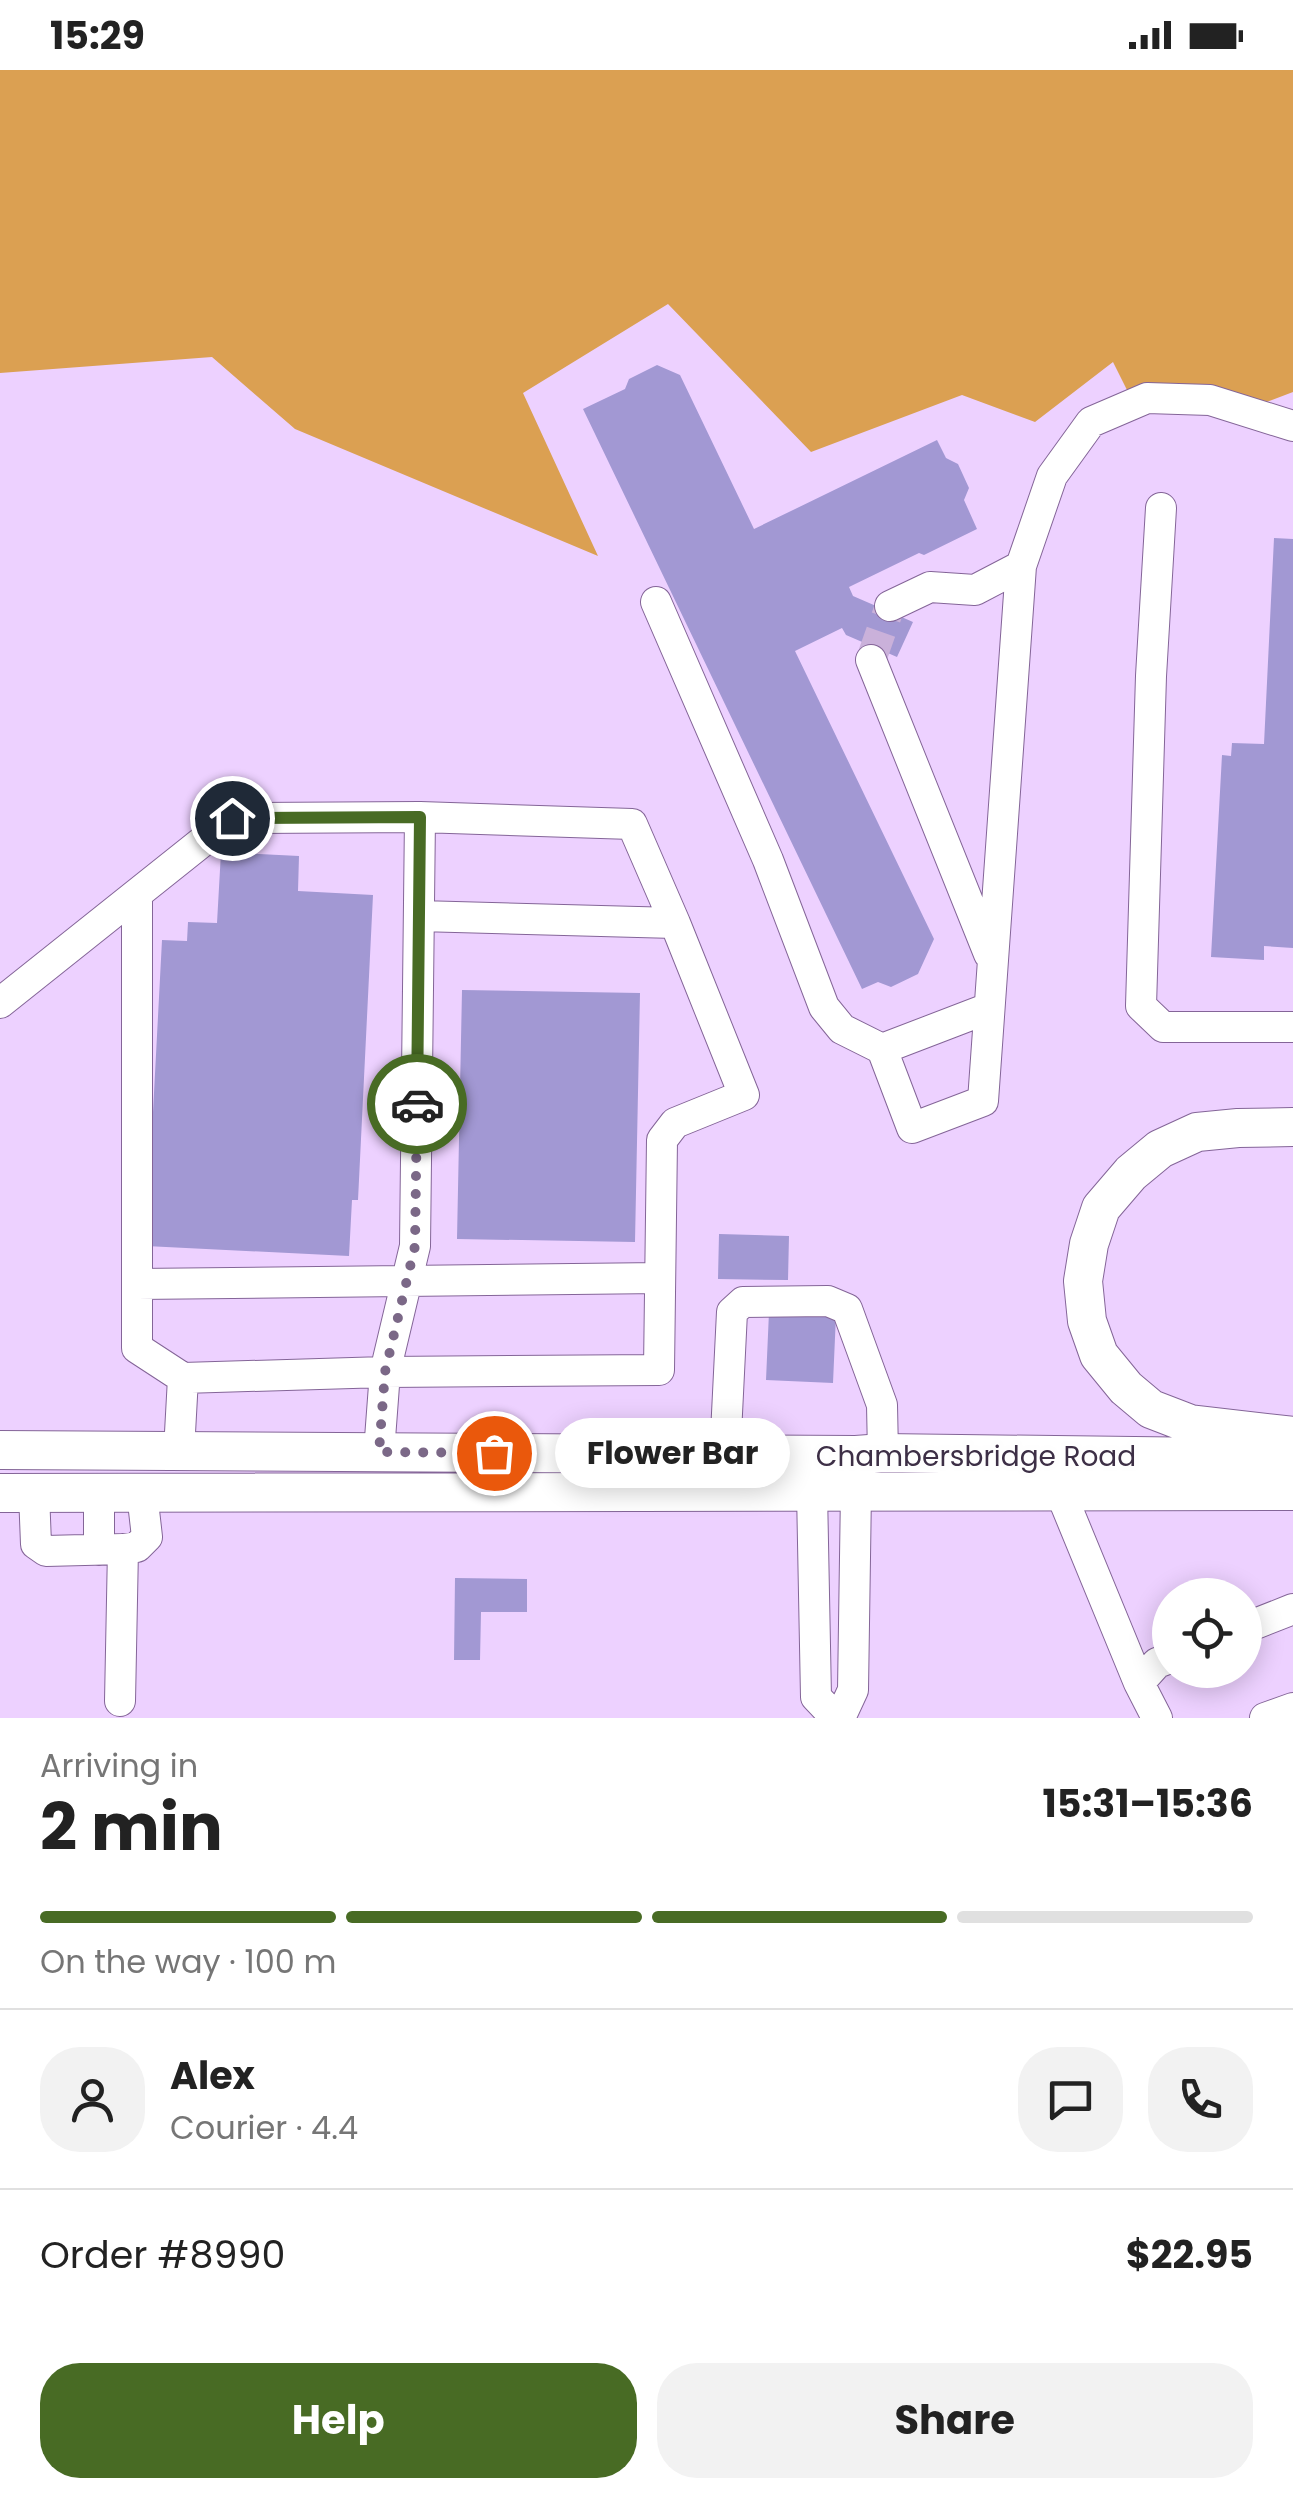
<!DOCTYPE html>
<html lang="en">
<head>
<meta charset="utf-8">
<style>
  body { margin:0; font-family:Poppins,sans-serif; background:#f2f2f2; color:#222; height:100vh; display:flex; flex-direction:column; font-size:38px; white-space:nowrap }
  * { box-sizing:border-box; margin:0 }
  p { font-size:32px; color:#767676 }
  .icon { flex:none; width:55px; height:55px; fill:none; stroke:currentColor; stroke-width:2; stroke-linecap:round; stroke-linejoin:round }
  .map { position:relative; height:1648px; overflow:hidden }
  .details { display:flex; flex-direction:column; background:#fff; flex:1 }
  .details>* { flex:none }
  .tools { position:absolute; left:1152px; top:1508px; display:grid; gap:20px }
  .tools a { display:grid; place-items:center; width:110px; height:110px; border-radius:50%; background:#fff; box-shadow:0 5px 25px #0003; font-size:50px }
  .pin { position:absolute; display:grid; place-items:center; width:85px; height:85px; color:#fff; margin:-42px; border:5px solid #fff; border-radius:50%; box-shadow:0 2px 10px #0007 }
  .courier { position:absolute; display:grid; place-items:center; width:100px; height:100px; margin:-50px; border:8px solid #486b24; border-radius:50%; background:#fff; color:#222; box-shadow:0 2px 12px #0007 }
  .bubble { position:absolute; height:70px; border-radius:35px; background:#fff; box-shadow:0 5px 25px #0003; font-size:32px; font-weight:700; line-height:70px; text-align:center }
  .headline em { font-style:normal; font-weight:700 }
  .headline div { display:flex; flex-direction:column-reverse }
  .headline { display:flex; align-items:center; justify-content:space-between; height:170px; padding:0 40px }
  h1 { font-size:65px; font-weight:700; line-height:75px }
  .bar { display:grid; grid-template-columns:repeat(4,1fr); gap:15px 10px; align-content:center; height:120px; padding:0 40px }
  .bar i { height:12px; border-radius:8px; background:#e0e0e0 }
  .bar .selected { background:#486b24 }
  .bar p { grid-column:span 4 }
  .line { display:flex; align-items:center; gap:25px; padding:0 40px; border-top:2px solid #e0e0e0 }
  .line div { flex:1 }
  .round { display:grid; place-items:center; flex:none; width:105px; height:105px; border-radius:40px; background:#f2f2f2 }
  .cta { display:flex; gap:20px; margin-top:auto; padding:20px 40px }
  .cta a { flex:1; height:115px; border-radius:40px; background:#486b24; color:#fff; font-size:40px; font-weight:700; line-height:115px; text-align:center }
  .cta a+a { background:#f2f2f2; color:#222 }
  .status { display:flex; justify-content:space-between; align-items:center; height:70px; padding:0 50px; background:#fff; direction:ltr }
  .status svg { height:28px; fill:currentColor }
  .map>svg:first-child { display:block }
  .green { fill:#dba052 }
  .building { fill:#a298d3 }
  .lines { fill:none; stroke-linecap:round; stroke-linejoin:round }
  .minor-tunnel { stroke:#cab1da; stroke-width:30; stroke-dasharray:30 15; stroke-linecap:butt }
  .minor-casing { stroke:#846598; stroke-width:32 }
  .major-casing { stroke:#846598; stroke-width:40 }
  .minor { stroke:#fff; stroke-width:30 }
  .major { stroke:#fff; stroke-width:38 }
  .done { stroke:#7b6887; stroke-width:10; stroke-dasharray:0 18 }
  .route { stroke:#486b24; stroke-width:12 }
  .labels { text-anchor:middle; stroke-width:10; stroke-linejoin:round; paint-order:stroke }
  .street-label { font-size:28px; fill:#3d2f46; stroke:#fefefe }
</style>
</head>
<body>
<div class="status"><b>15:29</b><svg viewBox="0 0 49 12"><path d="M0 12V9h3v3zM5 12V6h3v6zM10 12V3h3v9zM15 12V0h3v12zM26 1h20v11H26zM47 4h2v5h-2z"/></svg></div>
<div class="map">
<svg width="1293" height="1648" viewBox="0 0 1293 1648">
  <rect width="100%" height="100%" fill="#edd1ff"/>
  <path class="green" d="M0,0H1293V322L1245,340H1137L1113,292L1035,352L962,325L811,382L668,234L523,323L598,486L295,359L212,287L0,303Z"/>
  <path class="building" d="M657,295L680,305L754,459L937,370L946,388L958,394L969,418L964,430L977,459L924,485L919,483L849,517L853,526L913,552L897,587L846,565L842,558L795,581L934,869L918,904L891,917L878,912L862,919L583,339L625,319L629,309Z
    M1274,468L1293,469V878L1264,876V890L1211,887L1222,685L1231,686L1232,673L1264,674Z
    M221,782L299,786L298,821L373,825L358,1130H352L349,1186L146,1176L162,870L187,871L188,852L217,853Z
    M462,920L640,923L635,1172L457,1169Z
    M719,1164L789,1166L788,1210L718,1209Z
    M769,1242L836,1245L833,1313L766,1310Z
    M455,1508L527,1509V1542H481L480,1590H454Z"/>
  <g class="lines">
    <path class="minor-tunnel" d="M871,590L890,536"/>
    <g class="minor-casing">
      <path id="minor" d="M1161,438L1151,606L1141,936L1163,957H1293
        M656,532L768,790L824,937L842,959L882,979
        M890,536L930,517L975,520L1021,496
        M871,590L989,884
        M420,747L632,754L675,853
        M137,825V1278L183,1308L179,1381
        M0,933L232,748L420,747L415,1176L385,1302L379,1382
        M989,938L882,979L912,1058L983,1031L1021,496L1052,406L1091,352L1147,328L1210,330L1293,356
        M137,1214L660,1208
        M183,1308L385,1302L659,1300L662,1070L675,1053L744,1025L675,853L419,846
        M725,1384L732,1242L743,1232L828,1231L847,1239L882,1335L883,1383
        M812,1421L816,1627L836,1648
        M1060,1421L1139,1613
        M34,1423L36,1474L46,1481L123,1479L137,1477L147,1467L142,1423
        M99,1480V1423
        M1245,1558L1293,1539
        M120,1631L123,1479
        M840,1648L853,1620L856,1421
        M1157,1648L1139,1613L1157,1593L1170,1588
        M1265,1648L1293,1638"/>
    </g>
    <g class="major-casing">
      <path id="major" d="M1293,1057L1238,1058L1197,1062L1160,1079L1131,1103L1101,1138L1089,1174L1083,1211L1087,1251L1099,1285L1126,1318L1151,1339L1190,1354L1293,1366
        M0,1380L856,1385L883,1383L1293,1388
        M0,1423L1293,1421"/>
    </g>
    <use href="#minor" class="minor"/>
    <use href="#major" class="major"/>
  </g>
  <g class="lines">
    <path class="done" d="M417,1034L415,1176L385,1302L379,1382L494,1383"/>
    <path class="route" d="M232,748L420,747L417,1034"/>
  </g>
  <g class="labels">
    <g class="street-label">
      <text x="976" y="1396">Chambersbridge Road</text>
    </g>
  </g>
</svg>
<div class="tools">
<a><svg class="icon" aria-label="locate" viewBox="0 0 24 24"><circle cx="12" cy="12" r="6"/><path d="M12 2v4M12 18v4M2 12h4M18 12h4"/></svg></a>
</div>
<div class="pin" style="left:494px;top:1383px;background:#ea580c"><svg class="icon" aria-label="bag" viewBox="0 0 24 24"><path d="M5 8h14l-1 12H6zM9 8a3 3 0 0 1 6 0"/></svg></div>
<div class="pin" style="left:232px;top:748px;background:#1f2937"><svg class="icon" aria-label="home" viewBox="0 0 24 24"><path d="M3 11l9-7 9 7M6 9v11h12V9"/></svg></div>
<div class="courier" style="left:417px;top:1034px"><svg class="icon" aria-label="car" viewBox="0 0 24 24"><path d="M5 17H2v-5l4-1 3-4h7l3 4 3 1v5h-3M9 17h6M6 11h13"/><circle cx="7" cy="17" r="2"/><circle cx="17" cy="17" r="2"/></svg></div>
<div class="bubble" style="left:555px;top:1348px;width:235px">Flower Bar</div>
</div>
<section class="details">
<div class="headline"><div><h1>2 min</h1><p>Arriving in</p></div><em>15:31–15:36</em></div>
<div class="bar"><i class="selected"></i><i class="selected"></i><i class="selected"></i><i></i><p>On the way · 100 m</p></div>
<div class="line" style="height:180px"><a class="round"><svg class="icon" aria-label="person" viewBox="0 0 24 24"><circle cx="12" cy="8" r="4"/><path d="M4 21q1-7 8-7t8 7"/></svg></a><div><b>Alex</b><p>Courier · 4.4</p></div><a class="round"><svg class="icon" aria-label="chat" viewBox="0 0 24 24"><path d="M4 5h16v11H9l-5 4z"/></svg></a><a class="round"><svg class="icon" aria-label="phone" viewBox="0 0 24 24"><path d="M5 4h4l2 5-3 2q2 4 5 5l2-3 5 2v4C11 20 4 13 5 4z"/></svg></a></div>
<div class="line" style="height:130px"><div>Order #8990</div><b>$22.95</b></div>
<div class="cta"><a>Help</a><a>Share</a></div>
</section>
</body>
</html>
